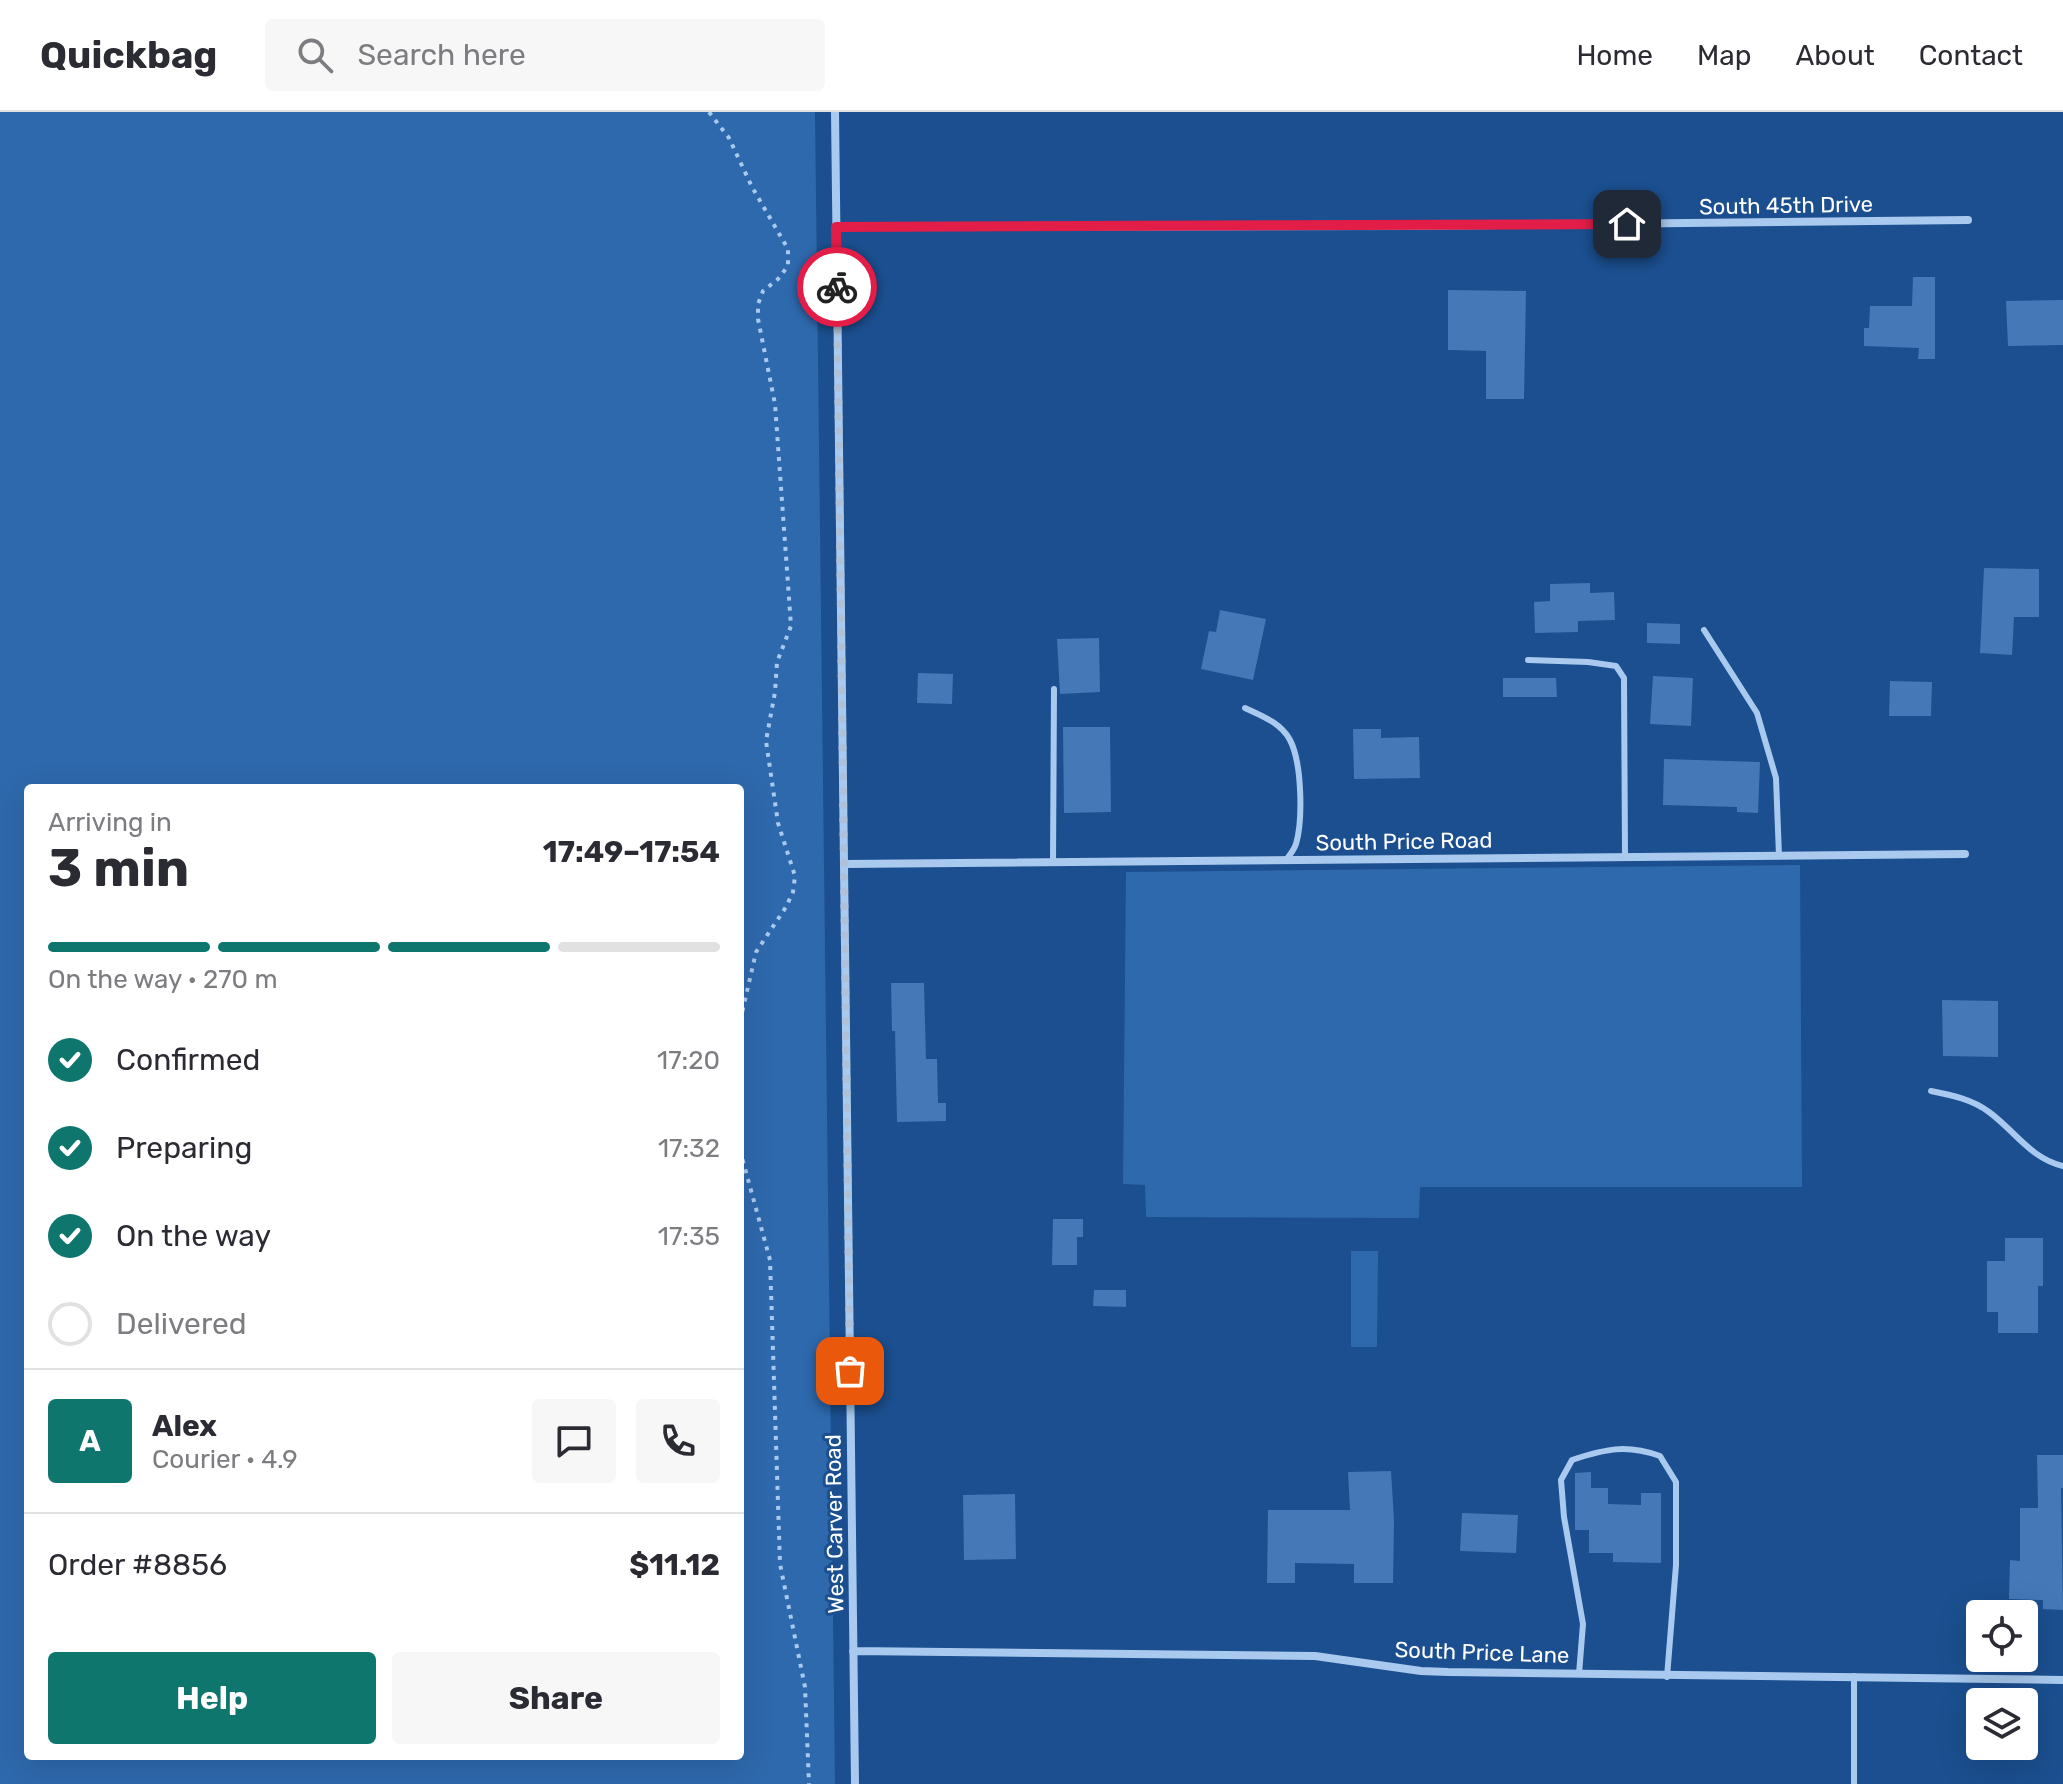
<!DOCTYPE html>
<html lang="en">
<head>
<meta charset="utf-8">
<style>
  body { margin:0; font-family:Rubik,sans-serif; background:#f7f7f7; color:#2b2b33; height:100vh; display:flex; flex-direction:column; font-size:30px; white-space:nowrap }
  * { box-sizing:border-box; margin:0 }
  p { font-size:26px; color:#7c7c81 }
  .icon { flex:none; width:44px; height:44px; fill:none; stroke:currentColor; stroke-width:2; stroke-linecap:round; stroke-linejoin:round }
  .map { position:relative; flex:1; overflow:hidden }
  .sheet { position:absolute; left:24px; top:672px; width:720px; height:976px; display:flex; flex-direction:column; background:#fff; border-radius:8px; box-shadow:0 8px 32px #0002 }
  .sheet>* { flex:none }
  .fabs { position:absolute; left:1966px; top:1488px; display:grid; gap:16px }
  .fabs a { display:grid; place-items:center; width:72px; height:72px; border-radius:8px; background:#fff; box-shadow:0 8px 32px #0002; font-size:40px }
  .pin { position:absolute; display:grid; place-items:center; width:68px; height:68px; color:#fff; margin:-34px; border-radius:16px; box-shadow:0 4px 12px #0006 }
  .courier { position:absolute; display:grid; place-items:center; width:80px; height:80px; margin:-40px; border:6px solid #e11d48; border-radius:50%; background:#fff; color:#222; box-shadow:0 2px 10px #0007 }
  .overview em { font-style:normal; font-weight:700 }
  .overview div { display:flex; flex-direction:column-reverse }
  .overview { display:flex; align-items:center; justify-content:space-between; height:136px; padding:0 24px }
  h1 { font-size:52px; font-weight:700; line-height:60px }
  .bar { display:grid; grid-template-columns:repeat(4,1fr); gap:12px 8px; align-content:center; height:96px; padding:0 24px }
  .bar i { height:10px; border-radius:6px; background:#e1e1e2 }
  .bar .selected { background:#0f766e }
  .bar p { grid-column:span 4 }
  .line { display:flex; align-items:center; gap:20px; padding:0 24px; border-top:2px solid #e1e1e2 }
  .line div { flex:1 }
  .round { display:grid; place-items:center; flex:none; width:84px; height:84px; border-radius:8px; background:#f7f7f7 }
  ol { padding:0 24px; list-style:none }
  li { display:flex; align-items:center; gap:24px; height:88px }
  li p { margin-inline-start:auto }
  li .icon { padding:8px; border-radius:50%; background:#0f766e; color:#fff; stroke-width:4 }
  li:last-child { color:#7c7c81 }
  li i { width:44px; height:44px; border:4px solid #e1e1e2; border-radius:50% }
  .button { display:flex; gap:16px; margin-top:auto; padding:16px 24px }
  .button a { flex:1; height:92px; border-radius:8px; background:#0f766e; color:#fff; font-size:32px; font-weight:700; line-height:92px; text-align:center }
  .button a+a { background:#f7f7f7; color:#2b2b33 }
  header { display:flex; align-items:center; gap:48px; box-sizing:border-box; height:112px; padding:0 40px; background:#fff; border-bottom:2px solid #e1e1e2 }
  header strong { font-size:38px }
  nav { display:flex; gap:44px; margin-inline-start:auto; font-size:28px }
  .search { width:560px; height:72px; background:#f7f7f7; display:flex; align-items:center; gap:20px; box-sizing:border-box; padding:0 28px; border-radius:8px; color:#7c7c81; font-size:30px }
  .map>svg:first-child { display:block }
  .green { fill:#2e69ad; fill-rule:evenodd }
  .building { fill:#4478b7 }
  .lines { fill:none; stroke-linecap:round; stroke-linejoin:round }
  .path { stroke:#a9c9ee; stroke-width:4; stroke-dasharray:4 6; stroke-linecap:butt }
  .lane { stroke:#a9c9ee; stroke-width:6 }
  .street { stroke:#a9c9ee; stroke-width:8 }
  .done { stroke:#afc1d8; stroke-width:8; stroke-dasharray:0 14.4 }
  .route { stroke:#e11d48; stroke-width:10 }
  .labels { text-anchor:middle; stroke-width:6; stroke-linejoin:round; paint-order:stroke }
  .street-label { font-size:22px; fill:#fff; stroke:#1b4f8f }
</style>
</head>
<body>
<header>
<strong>Quickbag</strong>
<div class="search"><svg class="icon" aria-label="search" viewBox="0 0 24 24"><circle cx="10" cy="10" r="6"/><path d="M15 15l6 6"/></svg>Search here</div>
<nav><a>Home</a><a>Map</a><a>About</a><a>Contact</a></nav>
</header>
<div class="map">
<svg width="2063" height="1672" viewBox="0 0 2063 1672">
  <rect width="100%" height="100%" fill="#1b4f8f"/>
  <path class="green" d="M0,0H815L835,1672H0ZM740,676V1644H28V676Z
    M1800,753L1802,1075H1420L1419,1106L1146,1105L1145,1073L1123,1072L1126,760Z
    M1351,1139H1378L1377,1235H1351Z"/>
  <path class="building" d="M1913,165H1935V247H1918L1919,236L1864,234V216H1869L1870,194H1912Z
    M1448,178L1526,179L1524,287H1486V239L1448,238Z
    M2063,188V233L2008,234L2006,189Z
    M1984,456L2039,457V505H2014L2012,543L1980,541Z
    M1590,471V481L1614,480L1615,508L1578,509V520L1535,521L1534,490L1550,489V472Z
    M1220,498L1266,507L1253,568L1201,557L1209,519L1216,520Z
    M1647,511L1680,512V532L1647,531Z
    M1099,526L1100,580L1060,582L1057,527Z
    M918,561L953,562L952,592L917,591Z
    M1653,564L1693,566L1691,614L1650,612Z
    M1503,566H1556L1557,585H1503Z
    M1890,569L1932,570L1931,604H1889Z
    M1063,615H1110L1111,700L1064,701Z
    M1353,617H1381V626L1419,625L1420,666L1354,667Z
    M1664,647L1760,650L1758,701L1737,700V695L1663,693Z
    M891,871H924L926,947H937L938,991H946V1009L897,1010L895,919H892Z
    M1942,888L1998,889V945L1943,944Z
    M1053,1107H1083V1125H1077V1153H1052Z
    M2005,1126H2043V1174H2038V1221H1998V1200H1987V1149H2005Z
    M1094,1178H1126V1195L1093,1194Z
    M2037,1343H2063V1376H2061L2063,1498L2043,1497V1488L2009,1487L2010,1448L2020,1449V1396H2038Z
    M1391,1359L1394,1408L1393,1471H1354V1452L1295,1451V1471H1267L1268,1398H1350L1348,1360Z
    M1591,1360V1376H1608V1392L1641,1393V1381H1661V1451L1613,1450V1441H1589V1418H1575V1361Z
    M1015,1382L1016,1447L964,1448L963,1383Z
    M1462,1401L1518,1403L1516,1441L1460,1439Z"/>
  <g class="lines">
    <path class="path" d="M709,0L729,26L752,75L788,137V154L778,167L763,179L758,192V207L775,292L791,514L777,550L775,580L766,629L778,711L795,764L793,780L786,795L756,840L740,910
      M740,1038L770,1148L780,1452L805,1575L809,1672"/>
    <path class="lane" d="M1704,518L1757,601L1776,666L1779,744
      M1528,548L1588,550L1616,554L1624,566L1625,745
      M1245,596C1262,604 1281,611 1290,628C1302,651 1303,708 1296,732C1294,738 1290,743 1286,748
      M1053,751L1054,577
      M1931,979C1951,983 1972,987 1989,1000C2015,1019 2030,1046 2063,1054
      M1579,1562L1583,1512L1564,1405L1561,1368L1572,1348C1605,1337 1626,1332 1660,1344L1676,1370V1453L1667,1565
      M1854,1564V1672"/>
    <path class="street" d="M835,0L855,1672
      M836,115L1415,114L1968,108
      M844,752L1965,742
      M853,1539L1315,1544L1421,1559L1448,1560L2063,1568"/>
  </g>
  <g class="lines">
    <path class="done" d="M837,175L850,1259"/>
    <path class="route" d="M837,175L836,115L1627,112"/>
  </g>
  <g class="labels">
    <g class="street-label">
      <text transform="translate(1786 93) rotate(-1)" y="8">South 45th Drive</text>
      <text transform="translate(1404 729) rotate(-1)" y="8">South Price Road</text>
      <text transform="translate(834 1412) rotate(-91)" y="8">West Carver Road</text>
      <text transform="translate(1482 1540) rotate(2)" y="8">South Price Lane</text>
    </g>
  </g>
</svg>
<div class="fabs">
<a><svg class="icon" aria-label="locate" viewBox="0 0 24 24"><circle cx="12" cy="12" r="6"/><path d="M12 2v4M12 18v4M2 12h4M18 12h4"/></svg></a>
<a><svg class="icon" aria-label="layers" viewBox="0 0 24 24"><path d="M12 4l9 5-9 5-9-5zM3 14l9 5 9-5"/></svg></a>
</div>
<div class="pin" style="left:850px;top:1259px;background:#ea580c"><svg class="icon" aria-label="bag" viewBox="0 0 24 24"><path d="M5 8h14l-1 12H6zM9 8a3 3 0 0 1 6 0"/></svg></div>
<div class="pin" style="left:1627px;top:112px;background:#1f2937"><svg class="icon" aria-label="home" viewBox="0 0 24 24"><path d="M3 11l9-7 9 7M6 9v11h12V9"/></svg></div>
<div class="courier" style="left:837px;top:175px"><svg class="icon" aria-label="bike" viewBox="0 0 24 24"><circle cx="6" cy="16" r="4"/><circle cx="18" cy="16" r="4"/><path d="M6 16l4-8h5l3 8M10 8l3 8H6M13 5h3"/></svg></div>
<section class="sheet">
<div class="overview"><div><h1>3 min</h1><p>Arriving in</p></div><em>17:49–17:54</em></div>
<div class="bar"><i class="selected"></i><i class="selected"></i><i class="selected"></i><i></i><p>On the way · 270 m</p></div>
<ol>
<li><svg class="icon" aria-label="check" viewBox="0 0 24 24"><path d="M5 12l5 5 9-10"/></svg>Confirmed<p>17:20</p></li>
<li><svg class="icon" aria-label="check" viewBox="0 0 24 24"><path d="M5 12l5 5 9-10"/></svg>Preparing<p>17:32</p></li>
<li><svg class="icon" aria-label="check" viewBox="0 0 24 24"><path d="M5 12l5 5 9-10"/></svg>On the way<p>17:35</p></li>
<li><i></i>Delivered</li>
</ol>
<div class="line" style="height:144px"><b class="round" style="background:#0f766e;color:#fff">A</b><div><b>Alex</b><p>Courier · 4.9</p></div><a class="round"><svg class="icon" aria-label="chat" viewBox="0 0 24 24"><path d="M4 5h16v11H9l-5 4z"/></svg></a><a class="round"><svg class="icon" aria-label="phone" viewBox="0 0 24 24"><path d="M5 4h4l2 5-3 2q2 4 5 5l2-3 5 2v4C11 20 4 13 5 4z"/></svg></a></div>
<div class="line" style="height:104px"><div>Order #8856</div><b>$11.12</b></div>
<div class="button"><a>Help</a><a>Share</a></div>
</section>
</div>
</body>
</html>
